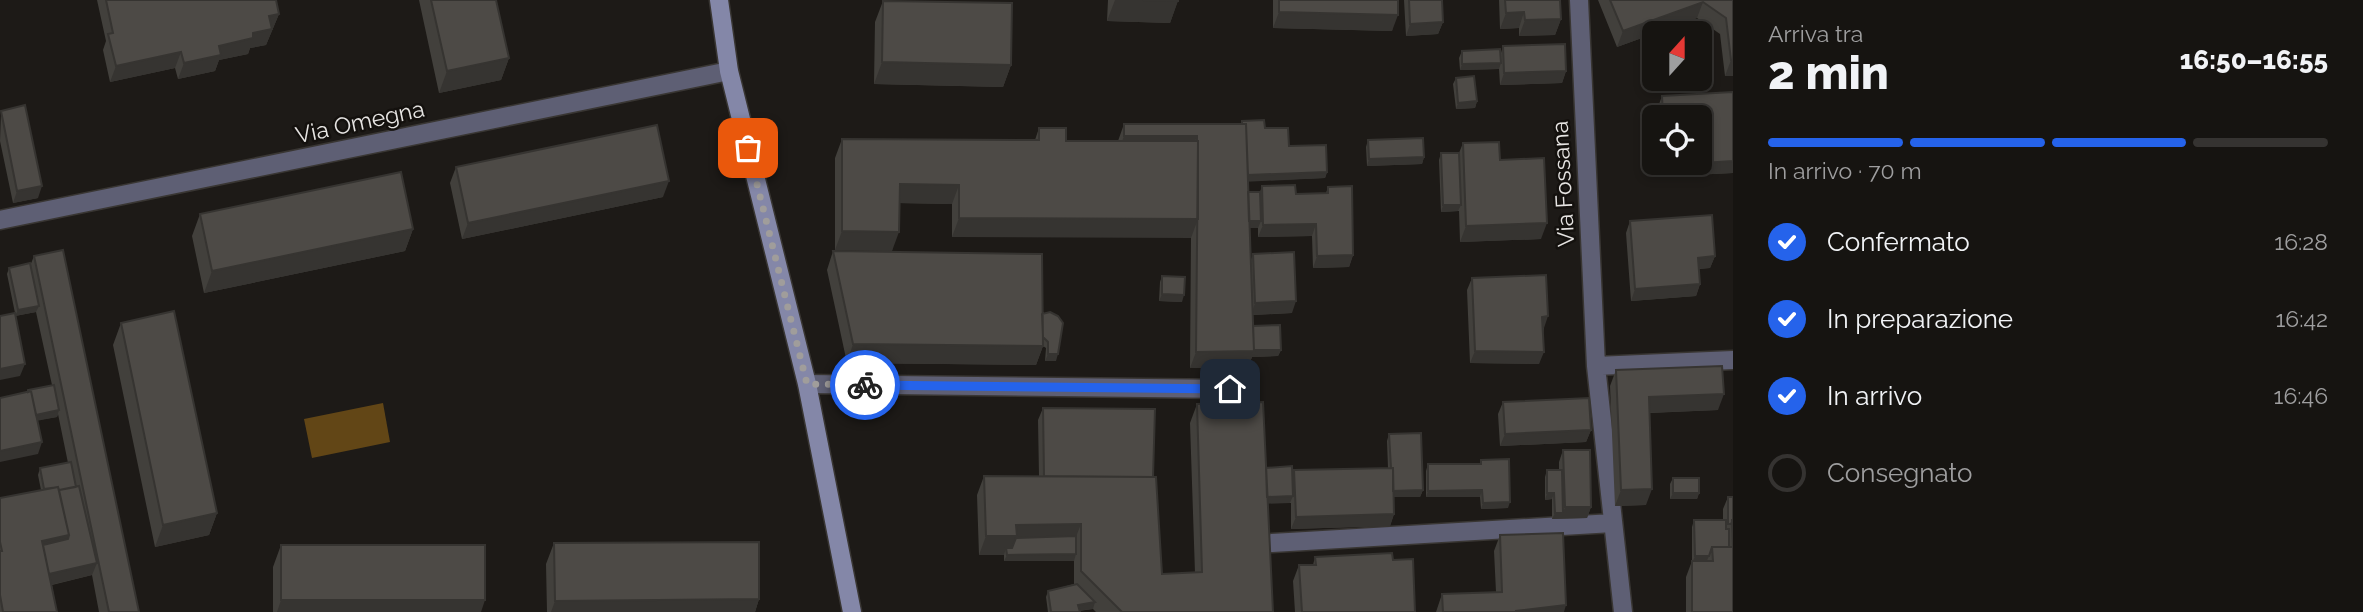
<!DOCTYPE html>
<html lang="it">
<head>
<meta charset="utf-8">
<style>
  body { margin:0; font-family:Raleway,sans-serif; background:#1f1d1a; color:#f1f3f6; height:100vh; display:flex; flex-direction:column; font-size:26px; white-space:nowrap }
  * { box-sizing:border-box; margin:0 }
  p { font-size:23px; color:#9e9e9f }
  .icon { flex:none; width:38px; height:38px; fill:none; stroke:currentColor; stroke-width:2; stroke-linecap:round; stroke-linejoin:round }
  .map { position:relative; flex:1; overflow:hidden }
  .details { display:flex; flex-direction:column; background:#161411; width:630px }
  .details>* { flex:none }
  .needle { width:46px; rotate:21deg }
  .buttons { position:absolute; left:1642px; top:21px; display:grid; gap:14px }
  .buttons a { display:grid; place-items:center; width:70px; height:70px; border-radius:10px; background:#161411; box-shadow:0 4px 10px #0003,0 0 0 2px #353331; font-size:35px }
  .pin { position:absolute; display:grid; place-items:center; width:60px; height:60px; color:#fff; margin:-30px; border-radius:14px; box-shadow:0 4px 10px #0006 }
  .courier { position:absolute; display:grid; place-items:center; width:70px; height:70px; margin:-35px; border:5px solid #2563eb; border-radius:50%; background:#fff; color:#222; box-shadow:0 2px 9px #0007 }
  .summary em { font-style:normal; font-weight:800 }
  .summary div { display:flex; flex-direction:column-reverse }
  .summary { display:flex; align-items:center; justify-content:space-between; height:119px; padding:0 35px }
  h1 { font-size:46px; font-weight:800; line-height:52px }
  .bar { display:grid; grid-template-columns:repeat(4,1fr); gap:10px 7px; align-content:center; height:84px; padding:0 35px }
  .bar i { height:9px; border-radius:5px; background:#353331 }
  .bar .active { background:#2563eb }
  .bar p { grid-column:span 4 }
  ol { padding:0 35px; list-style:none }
  li { display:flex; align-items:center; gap:21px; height:77px }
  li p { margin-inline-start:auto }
  li .icon { padding:7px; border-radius:50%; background:#2563eb; color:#fff; stroke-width:4 }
  li:last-child { color:#9e9e9f }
  li i { width:38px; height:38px; border:4px solid #353331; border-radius:50% }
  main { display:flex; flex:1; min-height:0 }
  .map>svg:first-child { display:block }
  .water { fill:#624616 }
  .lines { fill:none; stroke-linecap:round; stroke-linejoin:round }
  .street-casing { stroke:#393633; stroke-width:21 }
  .secondary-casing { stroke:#393633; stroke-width:21 }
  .street { stroke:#5e5f74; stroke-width:18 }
  .secondary { stroke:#8487a8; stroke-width:18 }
  .wall { fill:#42403c }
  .shaded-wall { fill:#363431 }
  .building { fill:#4d4a46; stroke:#363431; stroke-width:2 }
  .done { stroke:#a09d9b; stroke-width:7; stroke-dasharray:0 12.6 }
  .route { stroke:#2563eb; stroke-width:9 }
  .labels { text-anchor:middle; stroke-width:5; stroke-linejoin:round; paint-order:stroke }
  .street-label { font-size:23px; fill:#e6e4e2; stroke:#14110e }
</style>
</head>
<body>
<main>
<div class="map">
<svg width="1733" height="612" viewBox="0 0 1733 612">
  <rect width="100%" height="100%" fill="#1d1a17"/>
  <path class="water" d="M383,403L390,442L312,458L304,419Z"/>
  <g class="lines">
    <g class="street-casing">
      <path id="street" d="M1579,0L1596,366L1623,612
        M0,220L729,71
        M1596,366L1733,360
        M807,384L1230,389
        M1272,543L1613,523"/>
    </g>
    <g class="secondary-casing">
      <path id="secondary" d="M719,0L729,71L807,384L852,612"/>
    </g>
    <use href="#street" class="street"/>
    <use href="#secondary" class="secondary"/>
  </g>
  <path class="wall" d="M97,0H276L279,14L266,45L250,48L248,54L219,60L215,71L178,79L175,68L110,82L103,50L106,41Z
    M419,0H496L509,58L501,80L439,93Z
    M1108,0H1178L1170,23L1107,21Z
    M1273,0H1398L1392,31L1273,28Z
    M1404,0H1442L1443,22L1438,34L1406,36Z
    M1499,0H1560L1561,19L1555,35L1519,36V28L1500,29Z
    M1598,0H1733V76H1725L1720,34L1697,18L1617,47Z
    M883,1L1011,65L1003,87L874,84L875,22Z
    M1503,46L1566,71L1562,83L1500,85L1499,69L1460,70L1459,58L1462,51L1501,53Z
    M1456,78L1477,101L1475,108L1456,109L1453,84Z
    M1733,92V173L1653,177L1651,144L1654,138V163H1699V117H1658V107L1662,96Z
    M1,111L38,198L13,203L0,141Z
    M1242,121L1265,128L1327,172L1325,178L1248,181V192H1260L1262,186L1296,194L1326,193L1328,187L1353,255L1349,267L1313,268L1312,236L1258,237V228H1249L1251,260L1253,254L1292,313L1253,315V326L1281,350L1278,356L1252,357L1248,367L1190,368L1191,237H952V204L900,203L892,251L835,250V158L842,139L1035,140L1039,128L1066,141H1118L1124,124H1241Z
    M1368,140L1424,157L1422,164L1367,166L1366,147Z
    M1463,143L1500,160L1541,239L1460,242L1459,211L1441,212L1439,160L1441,153H1459Z
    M456,167L663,197L462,239L450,183Z
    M200,214L413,229L405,251L204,293L192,236Z
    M1630,221L1715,256L1710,268L1699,269L1700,284L1696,296L1631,301L1626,233Z
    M833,251L1042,314L1056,361H1045L1046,348L1043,346L1036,365L847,363L827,270Z
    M34,256L139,612H99L92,575L52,585L57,612H0V498L41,490L38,475L40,468L68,463L58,414L57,417L38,420V454L27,392L28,390L52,385L36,312L15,316L20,376L15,313L7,274L9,268L30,266Z
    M1162,276L1182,302L1159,301L1160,282Z
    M1472,278L1544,328L1539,364L1470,363L1467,290Z
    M121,323L217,513L209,535L155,547L113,345Z
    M1616,370L1718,410L1650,413L1646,505L1615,506L1610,386Z
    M1503,402L1591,430L1586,442L1500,446L1498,414Z
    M1197,404L1266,468L1292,476L1294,470L1388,468L1387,441L1389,434L1423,490L1420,497H1393L1394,514L1390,526L1291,529V503H1268L1273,612H1096L1093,609L1079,611L1080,612H1048L1046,597L1048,591L1074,584V561H1004V555H979L977,495L984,476H1039L1038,420L1043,408L1153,477L1162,574L1195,573L1190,423Z
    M1563,450L1591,507L1587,518L1552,519V499L1545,500V477L1547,470H1559V462Z
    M1481,460L1508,508L1481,509L1480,497H1426V471L1428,464H1480Z
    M1673,478L1699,493L1697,499H1670V484Z
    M1728,497H1733V612H1686V577L1692,561V527L1694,520H1723V509Z
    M1500,535L1564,612H1436L1442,594L1496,592L1494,551Z
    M554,543L759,599L755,612H547L546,564Z
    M281,545L481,612H273V567Z
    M1315,557L1393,560L1415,612H1295L1293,581L1299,565H1313Z"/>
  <path class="shaded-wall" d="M1115,0H1143L1178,1L1170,23L1107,21Z
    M1703,2L1697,18L1617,47L1623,31Z
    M1279,12L1398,15L1392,31L1273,28Z
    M1524,12L1519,28L1500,29L1506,13Z
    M279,14L266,45L250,48L248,54L219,60L215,71L178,79L184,63L219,46L253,33L269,16Z
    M1561,19L1555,35L1519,36L1525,20Z
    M1443,22L1438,34L1406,36L1410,24Z
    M181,52L175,68L110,82L116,66Z
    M509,58L501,80L439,93L447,71Z
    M1731,60H1733V76H1725Z
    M882,62L1011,65L1003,87L874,84Z
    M1501,63L1499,69L1460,70L1462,64Z
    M1566,71L1562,83L1500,85L1504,73Z
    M1477,101L1475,108L1456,109L1458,103Z
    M1124,136H1197L1191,152H1118Z
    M1424,157L1422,164L1367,166L1369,159Z
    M1733,161V173L1653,177L1657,166Z
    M1327,172L1325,178L1242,182L1244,175Z
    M669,181L663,197L462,239L468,223Z
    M900,184L959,185L952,204L893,203Z
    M42,186L38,198L13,203L17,191Z
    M1443,205H1461L1458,211L1441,212Z
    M959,218L1198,219L1191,238L952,237Z
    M1246,221H1261L1258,228H1243Z
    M1547,223L1541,239L1460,242L1466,226Z
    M1316,224L1312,236L1258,237L1263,225Z
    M413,229L405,251L204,293L212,271Z
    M842,231L899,232L892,251L835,250Z
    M1353,255L1349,267L1313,268L1317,256Z
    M1715,256L1710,268L1694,269L1698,258Z
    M1700,284L1696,296L1631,301L1635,289Z
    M1162,294L1184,295L1182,302L1159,301Z
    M1296,301L1292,313L1251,315L1255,303Z
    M39,306L36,312L15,316L18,310Z
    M1548,316L1544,328L1538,329L1542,317Z
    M853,344L1043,346L1036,365L847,363Z
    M1281,350L1278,356L1252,357L1248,367L1190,368L1196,352Z
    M1475,351L1544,352L1539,364L1470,363Z
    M1048,354H1058L1056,361H1045Z
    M25,364L20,376L0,380V369Z
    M1724,394L1718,410L1644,413L1649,397Z
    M59,410L57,417L31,422L33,415Z
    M1591,430L1586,442L1500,446L1505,434Z
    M42,442L38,454L0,462V451Z
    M1652,489L1646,505L1615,506L1621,490Z
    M1423,490L1420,497H1389L1391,491Z
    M1482,490L1480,497H1426L1428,491Z
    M1547,493H1554L1552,499L1545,500Z
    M1673,493H1699L1697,499H1670Z
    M1293,496L1290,503L1260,504L1262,497Z
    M1510,502L1508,508L1481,509L1483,503Z
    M1565,507H1591L1587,518L1552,519L1555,513H1563Z
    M217,513L209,535L155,547L163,525Z
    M1394,514L1390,526L1291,529L1296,517Z
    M1081,524L1074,542L1010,555L1006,548L1004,555H979L986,536L1016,525Z
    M69,535L64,551L42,556V541Z
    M1076,554L1074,561H1004L1007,555Z
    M1695,556H1709L1706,563H1692Z
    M97,563L92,575L42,587L46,575Z
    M759,599L755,612H551L555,601Z
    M281,600H485L481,612H277Z
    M1095,602L1093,609L1075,611L1078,605Z
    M1566,605L1564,612H1516V611Z"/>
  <path class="building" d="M106,0H276L279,14L269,16L272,29L253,33V38L219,46L221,55L184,63L181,52L116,66L108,34L113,33Z
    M431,0H496L509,58L447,71Z
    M1143,0H1178V1Z
    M1279,0H1398V15L1279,12Z
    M1409,0H1442L1443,22L1410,24Z
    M1505,0H1560L1561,19L1525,20L1524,12L1506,13Z
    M1610,0H1733V60H1731L1726,18L1703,2L1623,31Z
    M883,1L1012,3L1011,65L882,62Z
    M1565,44L1566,71L1504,73L1503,46Z
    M1500,49L1501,63L1462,64V51Z
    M1474,76L1477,101L1458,103L1456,78Z
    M1733,92V161L1657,166V163H1699V117H1663L1662,96Z
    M25,105L42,186L17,191L1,111Z
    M1264,120L1265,128H1288L1289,146L1326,145L1327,172L1248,175L1246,124H1242V121Z
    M1124,124H1246L1254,351L1196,352L1198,141H1197V136H1124Z
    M657,125L669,181L468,223L456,167Z
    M1039,128H1066V141H1198V219L959,218V185L900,184L899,232L842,231V139L1039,140Z
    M1423,138L1424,157L1369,159L1368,140Z
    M1499,142L1500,160L1544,158L1547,223L1466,226L1463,143Z
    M1441,153H1459L1461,205H1443Z
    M401,172L413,229L212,271L200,214Z
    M1295,185L1296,194L1328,193V187L1352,186L1353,255L1317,256L1316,224L1263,225L1262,186Z
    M1248,192H1260L1261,221H1249Z
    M1712,215L1715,256L1698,258L1700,284L1635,289L1630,221Z
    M63,250L139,612H109L34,256Z
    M833,251L1042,254L1043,346L853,344Z
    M1294,252L1296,301L1255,303L1253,254Z
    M30,263L39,306L18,310L9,268Z
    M1546,275L1548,316L1542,317L1544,352L1475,351L1472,278Z
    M1162,276L1185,277L1184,295L1162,294Z
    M174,311L217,513L163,525L121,323Z
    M1050,312L1058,316L1063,323L1058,354H1048V342L1043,337L1042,314Z
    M15,313L25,364L0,369V316Z
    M1280,325L1281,350H1254L1253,326Z
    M1722,366L1724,394L1649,397L1652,489L1621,490L1616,370Z
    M54,385L59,410L36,415L31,391L28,392V390Z
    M31,391L42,442L0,451V398Z
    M1589,398L1591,430L1505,434L1503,402Z
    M1263,402L1273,612H1122L1081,571V524L1016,525L1017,536H986L984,476L1156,477L1162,574L1202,572L1197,404Z
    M1043,408L1155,409L1153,477L1044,476Z
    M1421,433L1423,490L1393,491V468H1391L1389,434Z
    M1563,450H1590L1591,507H1565Z
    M1509,459L1510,502L1483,503L1482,490L1428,491V464H1481V460Z
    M71,462L76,487L59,490L58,487L44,489L40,468Z
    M1292,466L1293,496L1267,497L1266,468Z
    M1393,468L1394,514L1296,517L1294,470Z
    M1547,470H1562L1563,513H1555L1554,493H1547Z
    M1673,478H1699V493H1673Z
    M79,486L97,563L49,574L43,545L68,539L69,535L59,490Z
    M58,487L69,535L42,541L57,612H3L0,595V551H2L0,542V498Z
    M1728,497H1733V520L1731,524H1728Z
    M1694,520H1726V529H1729V547H1712L1709,556H1695Z
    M1732,520H1733V612H1692V561H1713L1712,547H1733Z
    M1563,533L1566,605L1516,611V612H1443L1442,594L1502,592L1500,535Z
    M1076,536V554L1007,555L1006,548H1012L1016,538Z
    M759,542V599L555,601L554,543Z
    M281,545H485V600H281Z
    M1392,553L1393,560L1413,559L1415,612H1302L1299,565H1316L1315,557Z
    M1077,584L1095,602L1078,605L1080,612H1051L1048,591Z"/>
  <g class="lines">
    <path class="done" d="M748,148L807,384L865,385"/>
    <path class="route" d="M865,385L1230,389"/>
  </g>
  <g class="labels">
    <g class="street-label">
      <text transform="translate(360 122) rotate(-12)" y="8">Via Omegna</text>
      <text transform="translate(1563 184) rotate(-93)" y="8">Via Fossana</text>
    </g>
  </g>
</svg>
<div class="buttons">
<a><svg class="needle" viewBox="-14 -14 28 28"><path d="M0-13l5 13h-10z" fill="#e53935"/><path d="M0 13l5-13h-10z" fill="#9e9e9f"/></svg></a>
<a><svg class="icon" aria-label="locate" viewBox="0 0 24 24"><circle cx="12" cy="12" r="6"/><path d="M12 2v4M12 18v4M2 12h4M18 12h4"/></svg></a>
</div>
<div class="pin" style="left:748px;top:148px;background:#ea580c"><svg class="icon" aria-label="bag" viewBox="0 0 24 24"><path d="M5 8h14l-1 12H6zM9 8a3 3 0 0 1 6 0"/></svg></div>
<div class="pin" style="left:1230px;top:389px;background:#1f2937"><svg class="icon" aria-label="home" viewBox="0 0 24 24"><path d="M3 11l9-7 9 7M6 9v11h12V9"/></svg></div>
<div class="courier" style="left:865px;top:385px"><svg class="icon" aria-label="bike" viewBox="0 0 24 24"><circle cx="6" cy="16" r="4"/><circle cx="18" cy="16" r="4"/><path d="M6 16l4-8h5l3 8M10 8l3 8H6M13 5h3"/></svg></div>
</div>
<section class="details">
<div class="summary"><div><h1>2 min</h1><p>Arriva tra</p></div><em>16:50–16:55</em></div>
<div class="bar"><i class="active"></i><i class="active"></i><i class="active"></i><i></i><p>In arrivo · 70 m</p></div>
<ol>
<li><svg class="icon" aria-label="check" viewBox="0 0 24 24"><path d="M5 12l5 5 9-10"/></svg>Confermato<p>16:28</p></li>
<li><svg class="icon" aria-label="check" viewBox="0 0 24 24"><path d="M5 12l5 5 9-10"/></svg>In preparazione<p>16:42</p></li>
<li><svg class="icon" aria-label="check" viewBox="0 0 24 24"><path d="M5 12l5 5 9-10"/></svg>In arrivo<p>16:46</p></li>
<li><i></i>Consegnato</li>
</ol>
</section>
</main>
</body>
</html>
